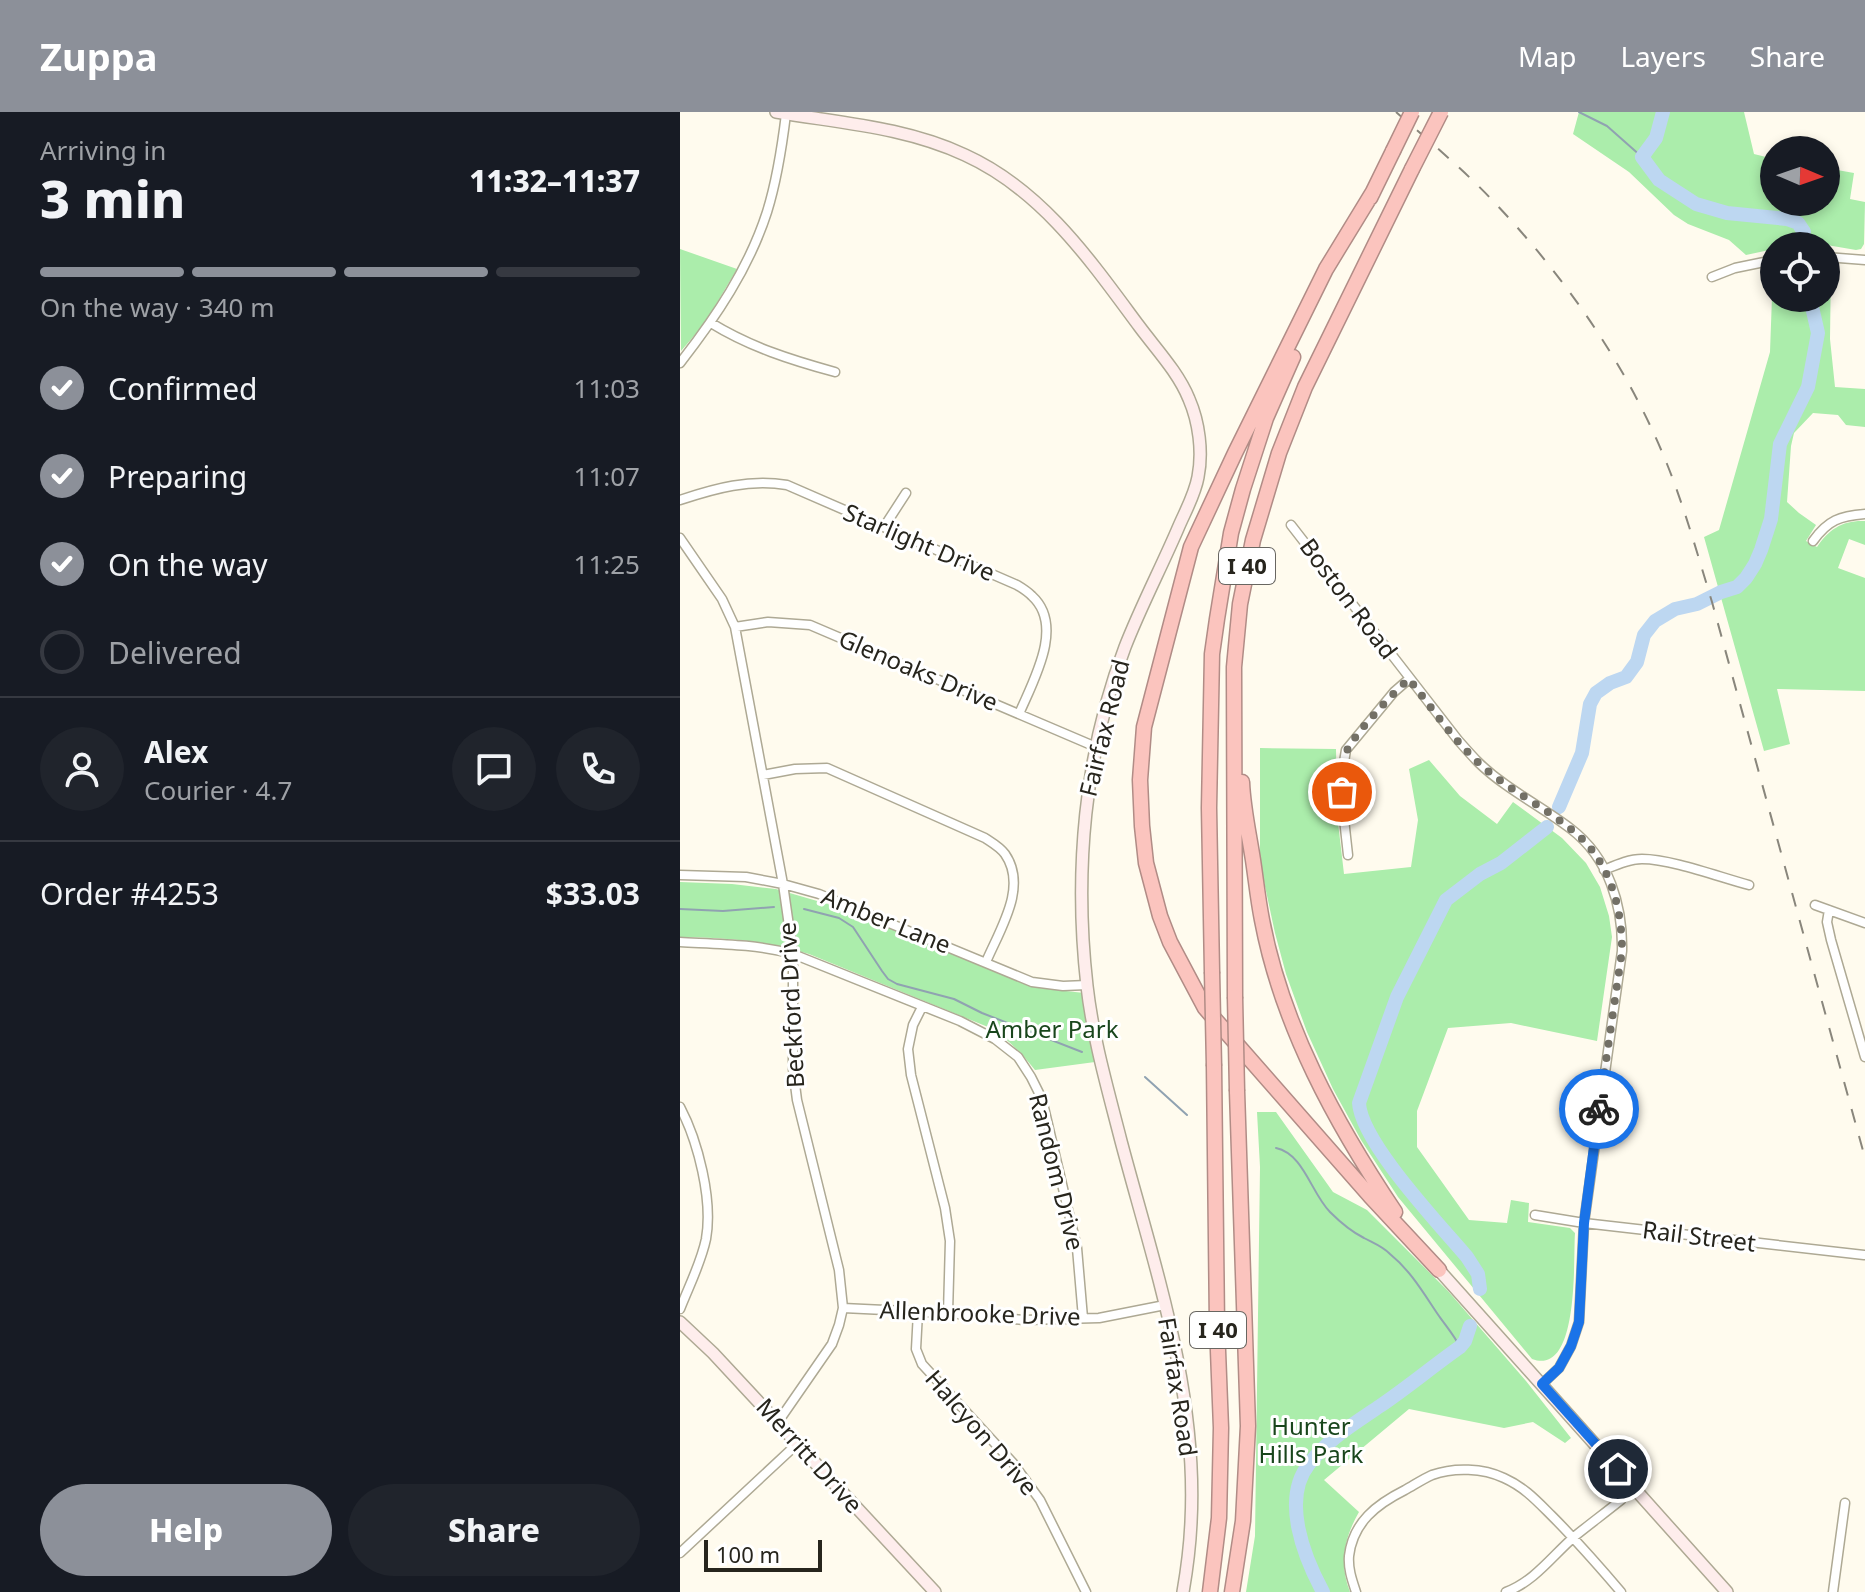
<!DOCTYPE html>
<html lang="en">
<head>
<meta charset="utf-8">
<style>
  body { margin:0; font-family:"Noto Sans",sans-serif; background:#20242c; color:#f1f3f6; height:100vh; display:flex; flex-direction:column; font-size:30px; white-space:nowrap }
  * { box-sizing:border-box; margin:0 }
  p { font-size:26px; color:#9ea1a6 }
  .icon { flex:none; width:44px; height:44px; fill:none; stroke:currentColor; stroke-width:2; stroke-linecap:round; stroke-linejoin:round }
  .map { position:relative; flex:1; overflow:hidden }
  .side { display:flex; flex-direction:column; background:#171b24; width:680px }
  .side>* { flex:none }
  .needle { width:52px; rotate:92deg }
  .buttons { position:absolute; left:1080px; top:24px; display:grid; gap:16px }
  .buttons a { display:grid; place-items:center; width:80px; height:80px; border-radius:50%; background:#171b24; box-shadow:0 4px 12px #0003; font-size:40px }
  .scale { position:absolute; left:24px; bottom:20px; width:118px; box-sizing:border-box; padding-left:8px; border:4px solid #27251d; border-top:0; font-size:22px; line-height:28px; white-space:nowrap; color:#27251d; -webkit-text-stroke:6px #fff; paint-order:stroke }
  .pin { position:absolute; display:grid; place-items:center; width:68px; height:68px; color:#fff; margin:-34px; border:4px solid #fff; border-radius:50%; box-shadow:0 2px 8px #0007 }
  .courier { position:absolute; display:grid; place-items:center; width:80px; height:80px; margin:-40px; border:6px solid #1a73e8; border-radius:50%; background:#fff; color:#222; box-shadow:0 2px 10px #0007 }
  .head em { font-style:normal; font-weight:800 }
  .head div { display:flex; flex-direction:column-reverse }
  .head { display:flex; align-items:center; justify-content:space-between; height:136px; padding:0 40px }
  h1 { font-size:52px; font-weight:800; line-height:60px }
  .bar { display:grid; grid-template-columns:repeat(4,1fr); gap:12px 8px; align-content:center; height:96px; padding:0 40px }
  .bar i { height:10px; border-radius:6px; background:#363941 }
  .bar .on { background:#8c9099 }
  .bar p { grid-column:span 4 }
  .line { display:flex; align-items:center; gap:20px; padding:0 40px; border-top:2px solid #363941 }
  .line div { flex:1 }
  .round { display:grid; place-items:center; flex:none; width:84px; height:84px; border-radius:42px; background:#20242c }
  ol { padding:0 40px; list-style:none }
  li { display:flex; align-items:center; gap:24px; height:88px }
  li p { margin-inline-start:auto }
  li .icon { padding:8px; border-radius:50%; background:#8c9099; color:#fff; stroke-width:4 }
  li:last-child { color:#9ea1a6 }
  li i { width:44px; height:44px; border:4px solid #363941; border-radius:50% }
  .button { display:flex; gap:16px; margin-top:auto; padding:16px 40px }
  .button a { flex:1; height:92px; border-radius:48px; background:#8c9099; color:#fff; font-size:32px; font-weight:800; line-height:92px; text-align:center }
  .button a+a { background:#20242c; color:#f1f3f6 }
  header { display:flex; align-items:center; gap:48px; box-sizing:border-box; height:112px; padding:0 40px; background:#8c9099; color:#fff }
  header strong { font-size:38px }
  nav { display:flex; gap:44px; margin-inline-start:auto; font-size:28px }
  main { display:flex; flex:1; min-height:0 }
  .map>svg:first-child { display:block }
  .green { fill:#abedab }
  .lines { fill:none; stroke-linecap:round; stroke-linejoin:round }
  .stream { stroke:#90a2b1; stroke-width:2 }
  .river { stroke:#bdd7f1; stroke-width:14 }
  .street-casing { stroke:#aea994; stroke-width:11 }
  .secondary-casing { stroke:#aea994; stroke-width:14 }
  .highway-casing { stroke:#b18c86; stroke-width:17 }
  .street { stroke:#fff; stroke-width:8 }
  .secondary { stroke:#feedec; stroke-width:11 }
  .highway { stroke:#fbc4be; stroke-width:14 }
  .rail { stroke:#89867c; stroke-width:2; stroke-dasharray:14 14; stroke-linecap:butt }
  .highway-bridge-casing { stroke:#b18c86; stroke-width:17; stroke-linecap:butt }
  .highway-bridge { stroke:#fbc4be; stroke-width:14 }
  .done { stroke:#737066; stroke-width:8; stroke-dasharray:0 14.4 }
  .route { stroke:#1a73e8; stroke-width:10 }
  .labels { text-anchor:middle; stroke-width:6; stroke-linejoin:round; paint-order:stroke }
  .shield { fill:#fff; stroke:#686661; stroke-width:2 }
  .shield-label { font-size:22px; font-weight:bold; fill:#27251d }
  .street-label { font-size:24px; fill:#27251d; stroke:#fff }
  .park-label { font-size:24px; fill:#19461c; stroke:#fff }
</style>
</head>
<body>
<header>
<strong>Zuppa</strong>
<nav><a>Map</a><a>Layers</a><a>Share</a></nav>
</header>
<main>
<section class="side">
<div class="head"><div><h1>3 min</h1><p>Arriving in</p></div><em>11:32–11:37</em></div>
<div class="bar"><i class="on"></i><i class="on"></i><i class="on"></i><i></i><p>On the way · 340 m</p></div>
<ol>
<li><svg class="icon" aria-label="check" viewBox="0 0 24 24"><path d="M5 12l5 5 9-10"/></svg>Confirmed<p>11:03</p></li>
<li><svg class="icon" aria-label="check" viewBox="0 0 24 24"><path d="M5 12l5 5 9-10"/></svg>Preparing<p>11:07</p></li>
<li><svg class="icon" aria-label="check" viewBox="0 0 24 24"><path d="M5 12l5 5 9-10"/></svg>On the way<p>11:25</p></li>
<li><i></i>Delivered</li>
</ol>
<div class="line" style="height:144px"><a class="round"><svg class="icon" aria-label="person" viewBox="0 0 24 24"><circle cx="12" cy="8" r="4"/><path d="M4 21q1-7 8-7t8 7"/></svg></a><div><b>Alex</b><p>Courier · 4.7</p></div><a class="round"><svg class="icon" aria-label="chat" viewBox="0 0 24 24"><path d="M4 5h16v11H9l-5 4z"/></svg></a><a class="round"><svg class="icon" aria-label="phone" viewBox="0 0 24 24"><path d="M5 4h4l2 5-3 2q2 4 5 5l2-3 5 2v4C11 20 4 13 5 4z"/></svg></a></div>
<div class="line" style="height:104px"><div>Order #4253</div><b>$33.03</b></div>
<div class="button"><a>Help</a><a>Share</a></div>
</section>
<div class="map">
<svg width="1185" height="1480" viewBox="0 0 1185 1480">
  <rect width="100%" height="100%" fill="#fffbee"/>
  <path class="green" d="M899,0H1064L1074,42L1094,47V90H1146V56L1174,61L1170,87L1185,90L1184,132L1181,137L1176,138L1141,132L1094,134V137L1066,143L1049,128L1008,112L994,103L949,60L893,22Z
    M0,137L57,157L25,211L1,239Z
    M1146,153L1151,154L1150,227L1155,275L1185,277V315L1166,313L1158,303L1133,301L1114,321L1111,334L1107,390L1119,401L1136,413L1126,429L1137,435C1149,417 1163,408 1185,409V433L1169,427L1158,456L1185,466V579L1097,577L1110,632L1084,639L1024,425L1039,418L1090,240L1093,157L1094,186H1146Z
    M580,636L656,637L657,702L664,762L731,755L738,708L729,657L749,648L780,684L817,712L833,690L882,726L906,751L920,775L929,804L932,825L917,929L831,911L768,916L737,999V1035L789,1108L827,1111L831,1088L849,1091L848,1110L890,1116L895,1121C893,1147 900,1265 852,1247L718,1085L681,1028L653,977L627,920L606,862L595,821L580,751Z
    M0,770L52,772L96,777L151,793L359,876L404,881L415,950L355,958C341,940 328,927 308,915L129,842C83,828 48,826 0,825Z
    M577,1000H596L653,1080L687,1098L768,1179L846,1269L891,1326L885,1331L853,1310L824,1316L729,1297L644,1368L679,1400C664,1426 659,1452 670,1480H566L575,1424L580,1055Z"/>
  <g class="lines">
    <path class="stream" d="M899,0L927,14L962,45
      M0,797L43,799L94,795
      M124,797L159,806L173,815L202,859L208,867L217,872L274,887L302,901L402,940
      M465,965L507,1003
      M596,1036C624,1042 631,1081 650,1100C659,1109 672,1120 684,1126C693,1131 702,1134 710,1142C731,1159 744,1182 759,1204C766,1214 774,1223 780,1235"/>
    <path class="river" d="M983,0L976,26L962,45L979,68L1016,92L1047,101L1107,107L1118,111L1124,120
      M879,695L902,641L910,592L916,581L930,571L946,565L957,550L964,523L975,509L995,497L1017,492L1041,480L1057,475L1066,466L1075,452L1081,438L1091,407L1100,332L1128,275L1138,221L1130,186
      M800,1177L798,1162L787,1145C760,1113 681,1030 679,991L717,885L766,788L800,762L821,751L867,715
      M643,1480C624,1445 601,1387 629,1352C648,1327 675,1311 700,1294C728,1275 753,1254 780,1235L785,1229L790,1214"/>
    <g class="street-casing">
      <path id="street" d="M1146,145L1185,148
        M1032,165L1055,156L1094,148
        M31,211C70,235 111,248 155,260
        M0,251C36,205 69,156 87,100C97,68 102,35 106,2
        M0,388C36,376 69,367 107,373L337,473C342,476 348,480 352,484C385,514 353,569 339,602
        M611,413L778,628C785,636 792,644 799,651C826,677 861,694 891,717C929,746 943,794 942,839L904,1111L899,1210L891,1234L879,1256L862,1272
        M204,415L226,381
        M0,426L42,487L55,515L103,772L113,842V957L117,988L159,1158L163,1196L159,1213L152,1232L98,1310
        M1133,429C1148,408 1160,404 1185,402
        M55,515L88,510L130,513L416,635
        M83,663L115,657L147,656L305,726C311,730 320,735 325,742C348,775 320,817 306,850
        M668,743L663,698L662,662L666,638L714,580L729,567
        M924,758C936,753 949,747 962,747C991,747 1039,765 1069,773
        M0,763L66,765L103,772L139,782L352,870L383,874L407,873
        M1135,793L1185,811
        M1149,798L1147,810L1151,828L1185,945
        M0,830C38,832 76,832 113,842L280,909L315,927L338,945L351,965L362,987L397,1136L403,1206
        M242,895L233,913L228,937L231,963L265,1096L270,1129L268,1201
        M0,995C18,1029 33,1088 26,1127C21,1151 9,1174 0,1197
        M855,1103L904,1111L1184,1143
        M163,1196L268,1201L344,1208L419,1206L485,1193
        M238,1200L236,1237L242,1252L333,1351L360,1388L406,1480
        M0,1441L117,1332
        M676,1480C672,1468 668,1457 669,1444C673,1410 697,1392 725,1378C734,1373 743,1367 752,1363C774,1355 803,1356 824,1366C844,1375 856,1388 871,1403C896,1428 918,1453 941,1480
        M826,1480C855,1469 872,1444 895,1424C910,1412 926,1400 941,1388
        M1153,1480L1165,1391"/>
    </g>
    <g class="secondary-casing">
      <path id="secondary" d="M96,0C160,11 225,15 285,43C362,78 410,148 459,214C476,237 498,260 509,287C519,310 523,340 518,365C515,382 506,398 499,414C482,454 461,494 445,535C404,642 394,761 407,874C413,927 428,978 441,1029C474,1153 518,1280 511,1410C510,1433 507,1457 503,1480
        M759,1158L1047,1480
        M0,1210L33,1241L255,1480"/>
    </g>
    <g class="highway-casing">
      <path id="highway" d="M693,80L646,157L555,341L511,435L464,615L460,668L462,714L466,751L480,804L490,830L525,896L690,1084L759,1158
        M690,86L713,39
        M562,670C563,696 569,722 573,748C576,768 578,788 582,808C602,914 656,1012 715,1100
        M532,860L529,696L532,542L537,507L551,421L563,377L586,306L613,245
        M555,885L554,555L560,492L573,428L599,341L625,275L732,57
        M530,1480L539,1406L541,1316L537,1213L534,954
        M552,1480L563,1409L568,1314L557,979"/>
    </g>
    <use href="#street" class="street"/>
    <use href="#secondary" class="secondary"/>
    <use href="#highway" class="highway"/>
    <path class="rail" d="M716,0C749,29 784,58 814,90C886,166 948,255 987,352C1005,397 1018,444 1032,490L1185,1046"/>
    <g class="highway-bridge-casing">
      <path id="highway-bridge" d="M713,39L732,0
        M732,57L761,0
        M532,860L534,954
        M555,885L557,979"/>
    </g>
    <use href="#highway-bridge" class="highway-bridge"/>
  </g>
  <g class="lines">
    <path class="done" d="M662,680C662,667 662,653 666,641C671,625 715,579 729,567C752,596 774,629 801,653C829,678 863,694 892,718C929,747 942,794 942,839L919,997"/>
    <path class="route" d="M919,997L904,1111L899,1210L891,1234L879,1256L862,1272L938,1357"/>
  </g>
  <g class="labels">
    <g class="shield">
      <rect x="539" y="436" width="56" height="36" rx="6"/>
      <rect x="510" y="1200" width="56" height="36" rx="6"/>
    </g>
    <g class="shield-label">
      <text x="567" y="462">I 40</text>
      <text x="538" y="1226">I 40</text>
    </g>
    <g class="street-label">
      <text transform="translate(239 431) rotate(23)" y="8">Starlight Drive</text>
      <text transform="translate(668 487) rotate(53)" y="8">Boston Road</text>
      <text transform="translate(238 559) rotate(23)" y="8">Glenoaks Drive</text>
      <text transform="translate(425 616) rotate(-76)" y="8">Fairfax Road</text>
      <text transform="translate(206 809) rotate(22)" y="8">Amber Lane</text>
      <text transform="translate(112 893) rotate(-93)" y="8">Beckford Drive</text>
      <text transform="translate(376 1060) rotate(76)" y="8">Random Drive</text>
      <text transform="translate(1019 1125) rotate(7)" y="8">Rail Street</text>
      <text transform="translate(300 1202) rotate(2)" y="8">Allenbrooke Drive</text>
      <text transform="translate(497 1275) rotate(81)" y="8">Fairfax Road</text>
      <text transform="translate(301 1321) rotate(49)" y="8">Halcyon Drive</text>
      <text transform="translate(129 1344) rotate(48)" y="8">Merritt Drive</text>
    </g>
    <g class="park-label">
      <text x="372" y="926">Amber Park</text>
      <text x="631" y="1323">Hunter<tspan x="631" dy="28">Hills Park</tspan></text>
    </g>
  </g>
</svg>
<div class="buttons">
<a><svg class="needle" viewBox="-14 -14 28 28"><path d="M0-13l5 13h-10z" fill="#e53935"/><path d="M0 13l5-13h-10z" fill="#9ea1a6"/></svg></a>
<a><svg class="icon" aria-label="locate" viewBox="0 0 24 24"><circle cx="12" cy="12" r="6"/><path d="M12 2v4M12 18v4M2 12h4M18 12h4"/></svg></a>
</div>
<div class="scale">100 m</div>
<div class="pin" style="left:662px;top:680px;background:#ea580c"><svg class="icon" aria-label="bag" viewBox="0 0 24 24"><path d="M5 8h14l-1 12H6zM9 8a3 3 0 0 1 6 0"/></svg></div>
<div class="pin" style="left:938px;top:1357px;background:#1f2937"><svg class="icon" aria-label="home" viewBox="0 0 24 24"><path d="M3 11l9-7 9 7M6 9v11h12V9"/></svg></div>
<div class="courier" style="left:919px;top:997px"><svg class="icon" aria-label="bike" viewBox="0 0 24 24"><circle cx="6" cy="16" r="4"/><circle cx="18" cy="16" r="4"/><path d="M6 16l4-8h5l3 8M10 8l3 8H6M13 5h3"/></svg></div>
</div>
</main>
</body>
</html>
